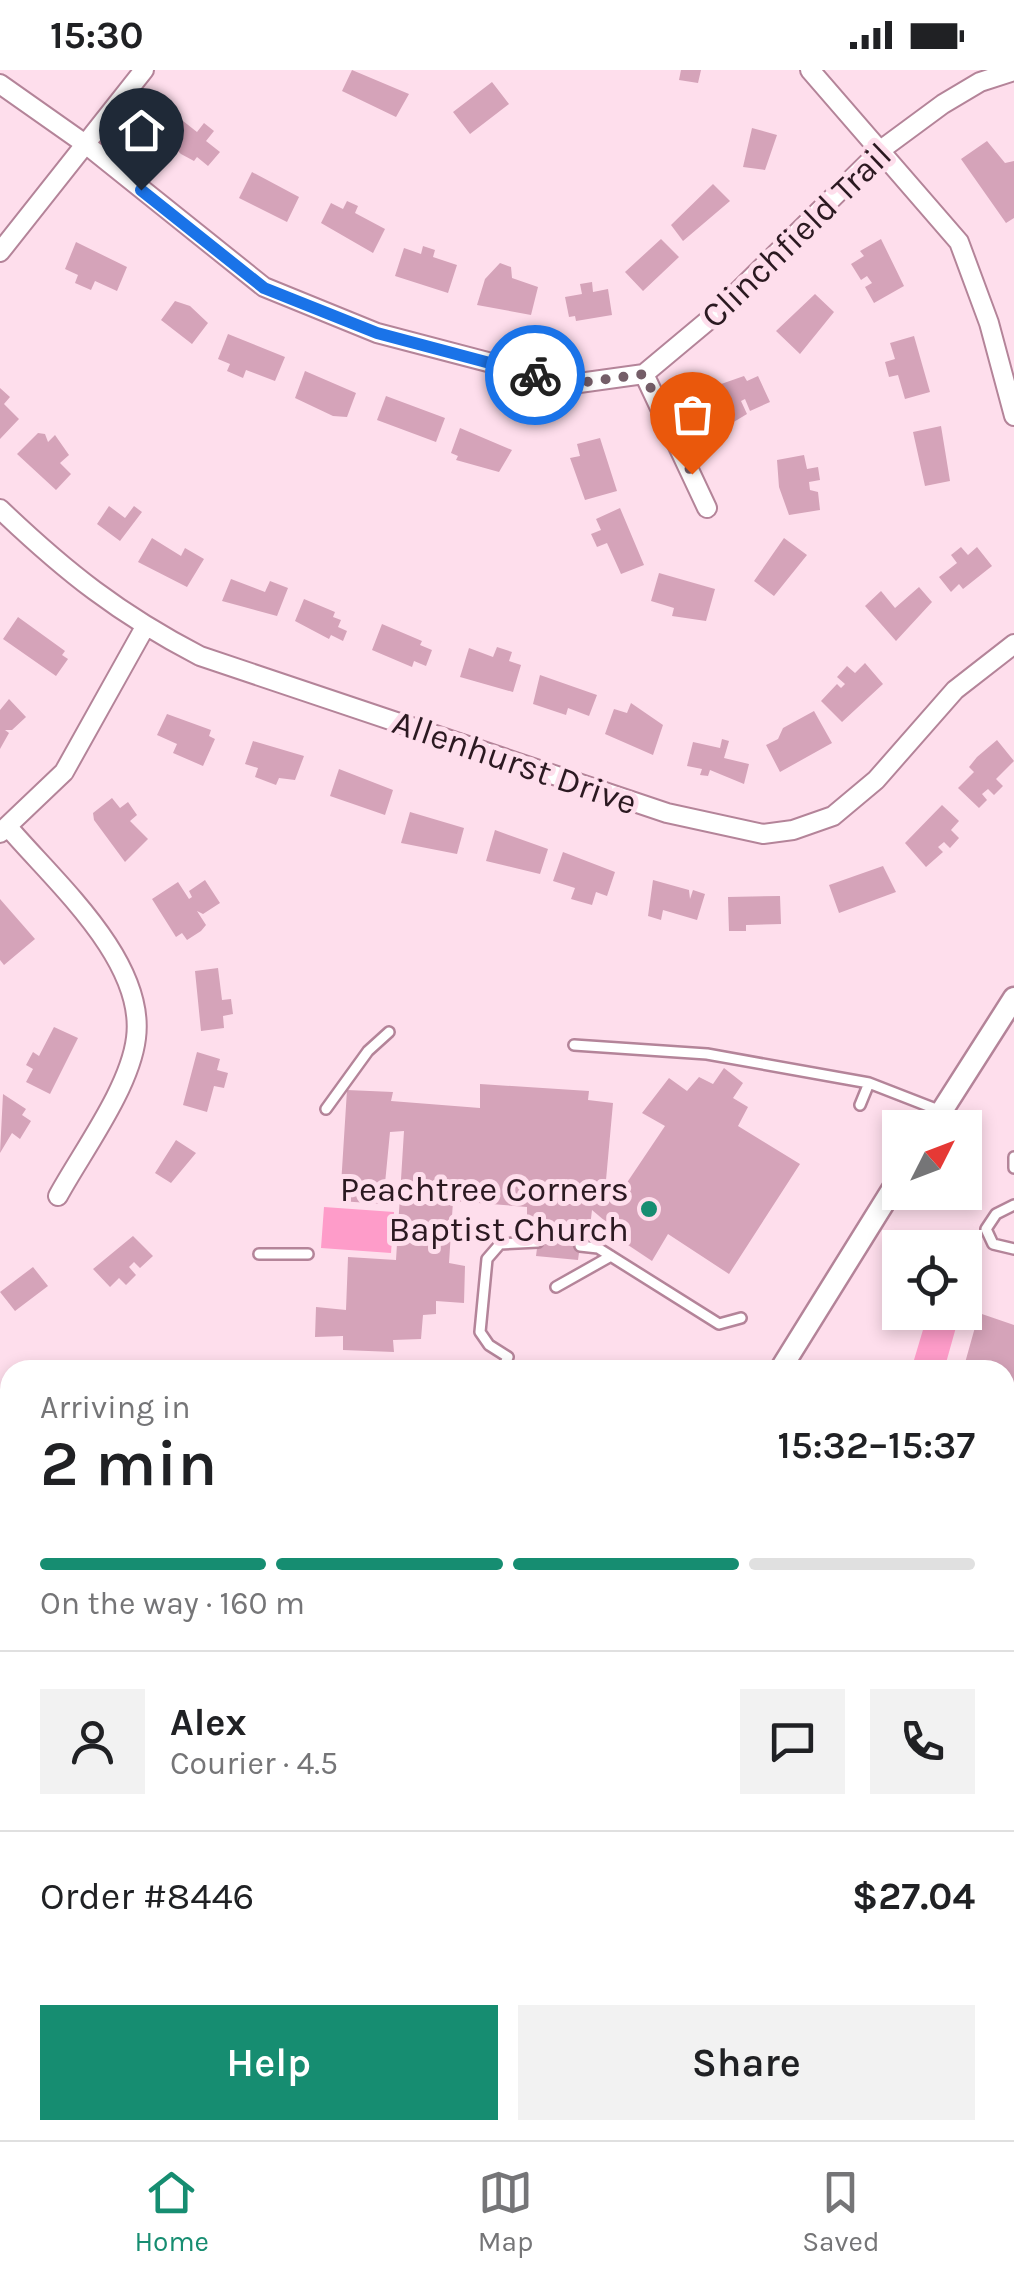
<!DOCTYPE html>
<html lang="en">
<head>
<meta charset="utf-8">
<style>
  body { margin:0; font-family:Karla,sans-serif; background:#f2f2f2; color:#202124; height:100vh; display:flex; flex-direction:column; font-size:38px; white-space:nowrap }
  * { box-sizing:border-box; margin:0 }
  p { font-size:32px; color:#757577 }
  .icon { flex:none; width:55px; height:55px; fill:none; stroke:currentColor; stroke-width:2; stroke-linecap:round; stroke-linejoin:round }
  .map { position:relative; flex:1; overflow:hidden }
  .drawer { position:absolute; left:0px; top:1290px; width:1015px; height:780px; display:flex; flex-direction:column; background:#fff; border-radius:30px 30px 0 0; box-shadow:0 5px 15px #0003 }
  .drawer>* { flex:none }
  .needle { width:65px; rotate:48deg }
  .buttons { position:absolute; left:882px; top:1040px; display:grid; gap:20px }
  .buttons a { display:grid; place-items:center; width:100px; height:100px; border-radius:0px; background:#fff; box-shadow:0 5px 15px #0003; font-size:50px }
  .pin { position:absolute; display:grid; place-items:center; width:85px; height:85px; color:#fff; margin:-102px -42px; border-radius:50% 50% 50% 0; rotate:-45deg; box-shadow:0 0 10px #0007 }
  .pin .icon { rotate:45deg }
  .courier { position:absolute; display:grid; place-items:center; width:100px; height:100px; margin:-50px; border:8px solid #1a73e8; border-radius:50%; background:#fff; color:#222; box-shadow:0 2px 12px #0007 }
  .summary em { font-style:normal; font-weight:600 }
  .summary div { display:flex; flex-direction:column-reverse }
  .summary { display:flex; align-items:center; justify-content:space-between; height:170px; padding:0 40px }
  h1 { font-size:65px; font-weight:600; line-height:75px }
  .bar { display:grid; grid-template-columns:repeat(4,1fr); gap:15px 10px; align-content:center; height:120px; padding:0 40px }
  .bar i { height:12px; border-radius:8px; background:#e0e0e0 }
  .bar .active { background:#168d71 }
  .bar p { grid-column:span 4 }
  .line { display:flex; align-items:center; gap:25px; padding:0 40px; border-top:2px solid #e0e0e0 }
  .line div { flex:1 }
  .round { display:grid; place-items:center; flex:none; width:105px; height:105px; border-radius:0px; background:#f2f2f2 }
  .cta { display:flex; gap:20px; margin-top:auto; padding:20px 40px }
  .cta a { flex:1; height:115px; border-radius:0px; background:#168d71; color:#fff; font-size:40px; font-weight:600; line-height:115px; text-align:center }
  .cta a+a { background:#f2f2f2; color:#202124 }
  .status { display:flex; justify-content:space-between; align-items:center; height:70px; padding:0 50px; background:#fff; direction:ltr }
  .status svg { height:28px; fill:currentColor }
  .dock { display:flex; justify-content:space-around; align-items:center; height:140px; border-top:2px solid #e0e0e0; background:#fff; font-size:28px; color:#757577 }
  .dock a { display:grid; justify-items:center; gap:5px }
  .dock .active { color:#168d71 }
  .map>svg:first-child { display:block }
  .green { fill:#fe9cc9 }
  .building { fill:#d5a3b9 }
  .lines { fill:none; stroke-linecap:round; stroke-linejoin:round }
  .service-casing { stroke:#b48499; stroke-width:14 }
  .minor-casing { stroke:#b48499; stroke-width:22 }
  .tertiary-casing { stroke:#b48499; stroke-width:25 }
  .service { stroke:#fff; stroke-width:9 }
  .minor { stroke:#fff; stroke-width:18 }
  .tertiary { stroke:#fff; stroke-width:20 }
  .done { stroke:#755e68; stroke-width:10; stroke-dasharray:0 18 }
  .route { stroke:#1a73e8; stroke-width:12 }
  .poi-dot { fill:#168d71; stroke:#fedeec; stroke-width:4 }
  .labels { text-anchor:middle; stroke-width:10; stroke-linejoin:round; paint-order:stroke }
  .street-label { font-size:35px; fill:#2b1921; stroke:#fedeec }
  .poi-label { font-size:35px; fill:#2b1921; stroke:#fedeec; text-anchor:end }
</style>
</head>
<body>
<div class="status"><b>15:30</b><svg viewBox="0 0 49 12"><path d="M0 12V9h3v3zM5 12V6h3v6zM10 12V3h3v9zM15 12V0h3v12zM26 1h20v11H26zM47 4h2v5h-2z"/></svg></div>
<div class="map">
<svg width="1014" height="2070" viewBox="0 0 1014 2070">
  <rect width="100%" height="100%" fill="#fedeec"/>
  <path class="green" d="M324,1137L394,1142L391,1183L321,1178Z
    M928,1243H960L944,1300H911Z
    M10,1568V1905L0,1899V1586Z
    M255,2060H349L368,2070H251Z"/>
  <path class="building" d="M352,0L409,24L396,47L342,21Z
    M681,0H701L698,13L679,10Z
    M492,12L509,34L470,64L453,42Z
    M178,47L197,62L204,53L214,61L206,71L220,82L208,96L197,87L194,91L181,84L162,66Z
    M752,58L777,65L765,100L743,97Z
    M987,71L1005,93L1014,91V148L1006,153L961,89Z
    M252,102L299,127L287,152L239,128Z
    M713,114L730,131L683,171L671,155Z
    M347,131L358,136L355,143L385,159L373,183L321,153L331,133L343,139Z
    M661,169L679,187L643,221L625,202Z
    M881,169L904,216L874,233L865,217L872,213L867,206L861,210L851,194L864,186L860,181Z
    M76,172L127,197L117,221L95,211L91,220L75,213L78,205L65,199Z
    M423,176L435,180L433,187L457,195L448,223L395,206L404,178L421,184Z
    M500,193L511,197L512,208L538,217L531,245L477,235L485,209Z
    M592,212L593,222L608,219L612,245L576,251L575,246L569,247L565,227L582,224L580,214Z
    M815,224L834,242L800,284L776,261Z
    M175,231L190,236L208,253L192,274L161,250Z
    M228,264L285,287L275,311L246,300L243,308L227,301L230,294L218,289Z
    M914,266L930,322L905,329L898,305L889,307L885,292L895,289L890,273Z
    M305,301L356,323L347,347L333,346L295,328Z
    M744,306L747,311L758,306L770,332L750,341L745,329L741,331L747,344L722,359L704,320Z
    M0,318L10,327L4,334L19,349L0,369Z
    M386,326L445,348L436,372L377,350Z
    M941,356L950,411L925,416L913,362Z
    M460,358L512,380L499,402L456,390L458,386L451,383Z
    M38,363L45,364L48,372L55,365L69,385L60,393L71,404L56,420L17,384Z
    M600,368L617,421L585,430L570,388L580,386L577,374Z
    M804,385L807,399L818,397L820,410L809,412L810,420L818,422L820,440L789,445L779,417L777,390Z
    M109,436L125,448L134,436L142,442L120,471L97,454Z
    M620,438L644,495L621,504L607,473L597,477L591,464L601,460L596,449Z
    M152,468L181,486L185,478L204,489L187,517L138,492Z
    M784,468L807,485L774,526L754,511Z
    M961,477L968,485L977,477L992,496L963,519L959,514L951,522L939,507L957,493L951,485Z
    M659,503L715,519L706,551L672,546L674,538L651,531Z
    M231,509L265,522L270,511L288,518L277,546L222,531Z
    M919,517L932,532L896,571L865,536L881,521L895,538Z
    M304,529L335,542L333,547L341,550L338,557L347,561L343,571L331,565L329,569L295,551Z
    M18,547L65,581L62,585L68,589L56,606L3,569Z
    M382,554L422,571L420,575L432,580L426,596L414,591L412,597L372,580Z
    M497,577L512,582L509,591L521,595L513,622L460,607L469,578L493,587Z
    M865,593L883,614L842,652L821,631L837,614L841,618L845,614L837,607L847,596L855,603Z
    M540,605L597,625L589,646L568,638L566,645L533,634Z
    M9,629L26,647L12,660H5L9,663L0,679V640Z
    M631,633L663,655L653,685L605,664L614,639L627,643Z
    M814,641L832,673L780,702L766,675L778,669L783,658Z
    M167,644L211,660L209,666L215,669L203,696L173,683L177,674L157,665Z
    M722,669L729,671L724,688L749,694L744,714L710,700L708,706L700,705L702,699L687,696L693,672L720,678Z
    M997,670L1014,691L996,709L1003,716L994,725L988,719L982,724L987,730L979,738L958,718L974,702L969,697L977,687Z
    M253,671L304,686L295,710L279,708L276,715L255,707L258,698L245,694Z
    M339,699L393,720L385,745L330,726Z
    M112,728L120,738L128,732L137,745L130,751L148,769L125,792L94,750L93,743Z
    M942,735L959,751L951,760L959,768L950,778L944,772L938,777L943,782L926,797L905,773Z
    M410,742L464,758L457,784L401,773Z
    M495,760L548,779L540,804L486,791Z
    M563,782L615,802L607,826L596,822L592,835L571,829L575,818L553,811Z
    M883,796L896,822L839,843L829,815Z
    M205,810L220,833L203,844L197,841L206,855L201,861L187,870L182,863L176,867L152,829L178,812L189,829L192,827L189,821Z
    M653,810L689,820L690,829L693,820L705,824L697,850L663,840L661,850L648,846Z
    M780,826L781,854L746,855V861H729L728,827Z
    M0,829L35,869L4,895L0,890Z
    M218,898L222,930L231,929L233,944L223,946L224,958L201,961L195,901Z
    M54,957L78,968L50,1024L26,1012L33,999L26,995L33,982L39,986Z
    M197,982L220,989L217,1000L228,1003L224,1018L214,1016L207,1042L183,1035Z
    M724,998L743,1013L733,1028L748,1037L738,1056L800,1094L729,1204L668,1164L652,1191L601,1157L605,1151L592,1140L590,1157L583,1154L578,1190L536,1186L541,1148L527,1146V1137L453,1131L449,1193L465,1196L464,1233L436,1231V1244L423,1245L421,1269L393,1270L394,1282L343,1280V1266L315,1267L316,1237L346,1240L348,1187L396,1190L404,1061L390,1062L383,1134L340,1131L347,1020L393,1022L391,1031L480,1038V1014L589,1021L588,1030L613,1033L606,1110L622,1120L665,1056L642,1043L669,1008L687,1021L699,1007L713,1014Z
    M3,1024L26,1039L22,1045L31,1051L20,1069L12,1063L0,1083Z
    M176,1070L196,1083L171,1113L155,1103Z
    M133,1166L153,1186L140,1198L134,1192L129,1197L136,1205L126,1215L119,1208L110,1217L93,1199Z
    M33,1197L48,1216L15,1241L0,1222Z
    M979,1243L1014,1255V1435L1005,1433V1300H963Z
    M1005,1700L1014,1705V1790L1005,1785Z
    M10,2024V2055L0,2061V2027Z
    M111,2060H145L137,2070H111L116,2063Z
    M604,2060H690L685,2070H599Z"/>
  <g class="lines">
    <g class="service-casing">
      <path id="service" d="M574,975L707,984L869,1013L941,1041
        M860,1035L869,1013
        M326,1039L368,981L389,962
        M1014,1087V1098
        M1014,1135L996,1144L986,1159L993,1174L1014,1179
        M580,1176L598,1178L719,1254L741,1248
        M259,1184H308
        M556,1217L611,1186
        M502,1300L508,1287L489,1275L480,1262L487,1189L500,1174L538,1172"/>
    </g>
    <g class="minor-casing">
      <path id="minor" d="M810,0L959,172L989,253L1014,346
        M0,14L88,76L264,217L377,263L572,314L644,304L711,248L882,79L943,34L980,12L1014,1
        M0,182L144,0
        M644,304L707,438
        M0,439C66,502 119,544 200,586L667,743L763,764L793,760L833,746L876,710L955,620L1014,574
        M8,757C55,812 146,891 136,968C130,1018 82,1082 58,1126
        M0,763L64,702L145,557
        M1005,1974L1014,1967
        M876,2070L889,2060"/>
    </g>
    <g class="tertiary-casing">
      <path id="tertiary" d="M931,1058L1014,928
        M780,1300L900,1107
        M0,1412H10
        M1005,1521L1014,1524"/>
    </g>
    <use href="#service" class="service"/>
    <use href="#minor" class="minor"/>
    <use href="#tertiary" class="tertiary"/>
  </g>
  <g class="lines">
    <path class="done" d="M535,305L572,314L644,304L692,404"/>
    <path class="route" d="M141,120L264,218L377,263L535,305"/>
  </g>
  <circle class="poi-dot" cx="649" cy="1139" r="10"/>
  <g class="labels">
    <g class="street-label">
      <text transform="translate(796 165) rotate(-44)" y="12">Clinchfield Trail</text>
      <text transform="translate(515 692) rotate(19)" y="12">Allenhurst Drive</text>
    </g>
    <g class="poi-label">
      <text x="629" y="1131">Peachtree Corners<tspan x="629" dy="40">Baptist Church</tspan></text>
    </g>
  </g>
</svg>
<div class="buttons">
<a><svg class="needle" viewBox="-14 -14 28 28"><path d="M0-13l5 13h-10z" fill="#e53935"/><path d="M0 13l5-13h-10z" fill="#757577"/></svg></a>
<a><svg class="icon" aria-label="locate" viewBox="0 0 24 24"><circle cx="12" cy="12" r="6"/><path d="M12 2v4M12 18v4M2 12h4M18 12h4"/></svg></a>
</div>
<div class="pin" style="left:692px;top:404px;background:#ea580c"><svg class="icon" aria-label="bag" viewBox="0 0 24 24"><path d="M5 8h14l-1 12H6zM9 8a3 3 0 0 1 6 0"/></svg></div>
<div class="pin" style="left:141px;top:120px;background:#1f2937"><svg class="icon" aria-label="home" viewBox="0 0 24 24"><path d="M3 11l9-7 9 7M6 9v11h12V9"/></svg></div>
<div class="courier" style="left:535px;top:305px"><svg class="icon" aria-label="bike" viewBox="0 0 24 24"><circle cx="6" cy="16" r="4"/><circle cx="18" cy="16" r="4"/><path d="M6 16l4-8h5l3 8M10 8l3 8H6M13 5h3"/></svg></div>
<section class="drawer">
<div class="summary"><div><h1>2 min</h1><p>Arriving in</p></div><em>15:32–15:37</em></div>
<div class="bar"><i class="active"></i><i class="active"></i><i class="active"></i><i></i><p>On the way · 160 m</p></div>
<div class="line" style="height:180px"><a class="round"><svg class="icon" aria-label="person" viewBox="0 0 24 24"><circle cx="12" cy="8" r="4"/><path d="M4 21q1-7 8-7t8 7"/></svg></a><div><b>Alex</b><p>Courier · 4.5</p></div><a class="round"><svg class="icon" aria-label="chat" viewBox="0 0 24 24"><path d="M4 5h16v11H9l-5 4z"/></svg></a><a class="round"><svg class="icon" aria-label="phone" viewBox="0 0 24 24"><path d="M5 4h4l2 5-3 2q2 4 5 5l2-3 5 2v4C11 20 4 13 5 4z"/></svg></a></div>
<div class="line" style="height:130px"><div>Order #8446</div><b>$27.04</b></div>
<div class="cta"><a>Help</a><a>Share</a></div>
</section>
</div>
<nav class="dock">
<a class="active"><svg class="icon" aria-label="home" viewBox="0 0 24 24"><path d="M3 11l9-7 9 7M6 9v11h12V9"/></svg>Home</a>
<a><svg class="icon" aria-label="map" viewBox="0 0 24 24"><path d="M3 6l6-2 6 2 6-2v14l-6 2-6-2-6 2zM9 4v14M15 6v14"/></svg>Map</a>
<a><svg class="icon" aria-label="saved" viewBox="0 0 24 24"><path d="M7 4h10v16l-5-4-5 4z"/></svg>Saved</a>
</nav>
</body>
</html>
